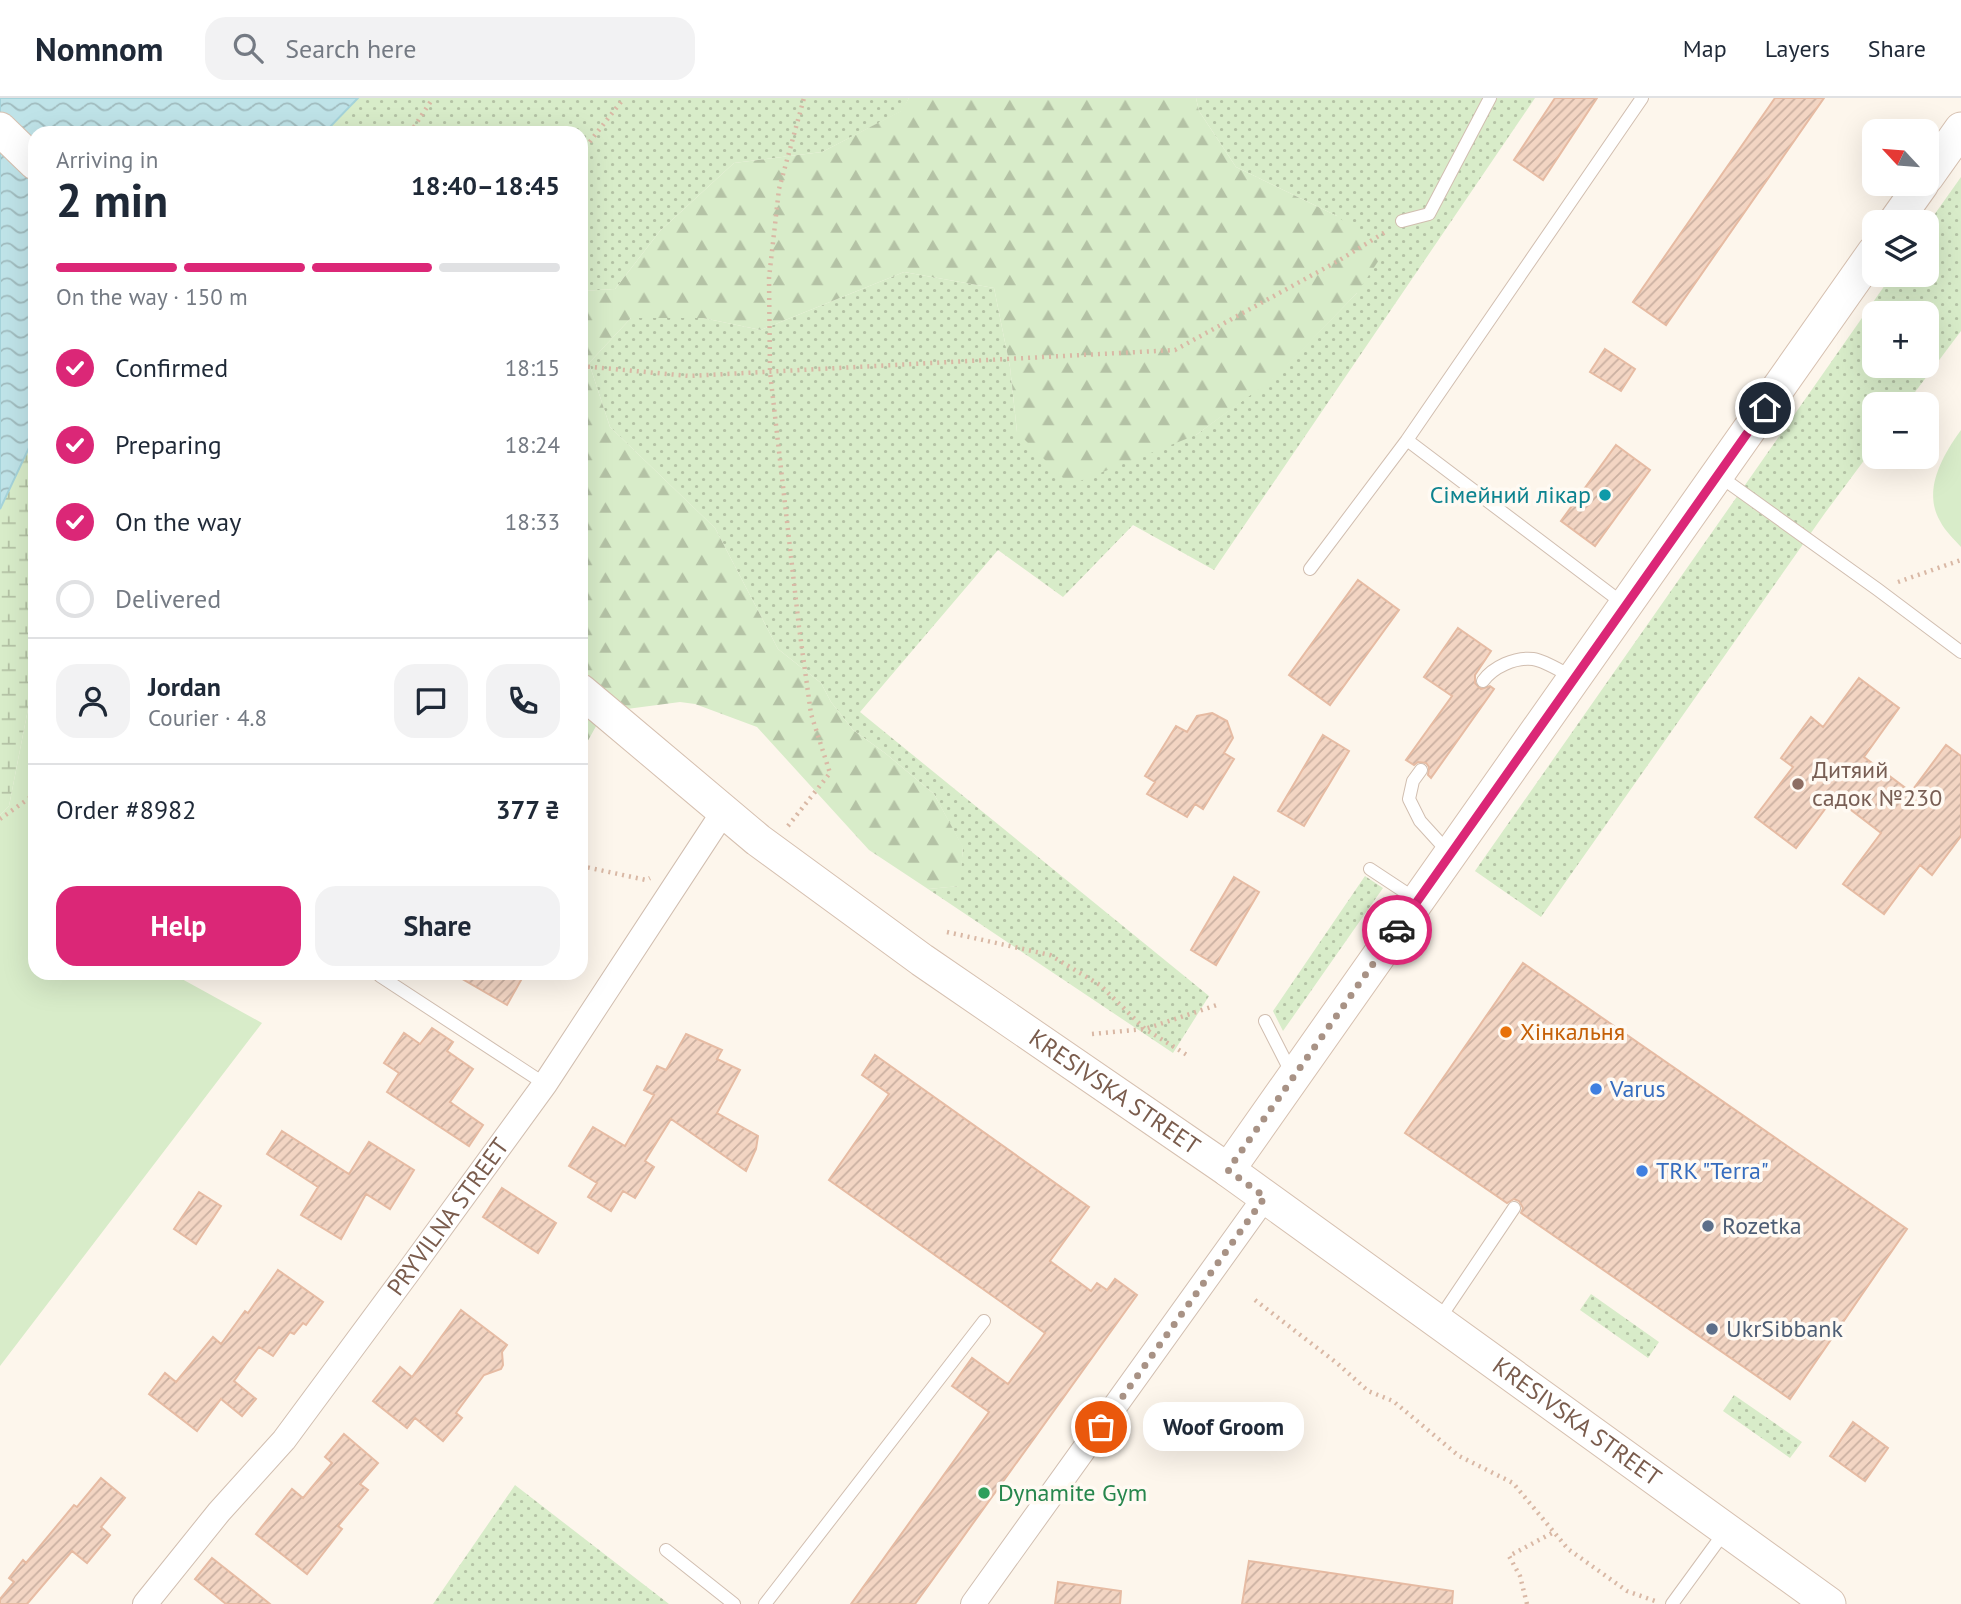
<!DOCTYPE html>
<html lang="en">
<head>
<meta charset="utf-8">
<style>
  body { margin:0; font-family:"PT Sans",sans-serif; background:#f2f2f3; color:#1f2937; height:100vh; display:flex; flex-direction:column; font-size:26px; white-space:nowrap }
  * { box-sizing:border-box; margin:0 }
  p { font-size:23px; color:#747a83 }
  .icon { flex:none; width:38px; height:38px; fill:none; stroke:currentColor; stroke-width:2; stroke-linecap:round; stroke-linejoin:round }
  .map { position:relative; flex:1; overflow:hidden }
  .details { position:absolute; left:28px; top:28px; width:560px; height:854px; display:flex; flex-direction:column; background:#fff; border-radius:21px; box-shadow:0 7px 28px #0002 }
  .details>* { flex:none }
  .needle { width:46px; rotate:296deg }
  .controls { position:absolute; left:1862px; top:21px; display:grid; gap:14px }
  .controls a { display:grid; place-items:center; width:77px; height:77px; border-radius:14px; background:#fff; box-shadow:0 7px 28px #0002; font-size:35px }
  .pin { position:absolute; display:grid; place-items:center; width:60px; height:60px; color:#fff; margin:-30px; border:4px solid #fff; border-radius:50%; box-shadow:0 2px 7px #0007 }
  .courier { position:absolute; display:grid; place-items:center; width:70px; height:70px; margin:-35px; border:5px solid #db2777; border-radius:50%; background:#fff; color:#222; box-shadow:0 2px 9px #0007 }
  .bubble { position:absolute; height:49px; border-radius:21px; background:#fff; box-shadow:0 7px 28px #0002; font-size:23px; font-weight:700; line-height:49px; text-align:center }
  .head em { font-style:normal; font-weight:700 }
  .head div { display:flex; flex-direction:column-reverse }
  .head { display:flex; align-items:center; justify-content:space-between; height:119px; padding:0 28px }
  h1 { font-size:46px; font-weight:700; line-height:52px }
  .bar { display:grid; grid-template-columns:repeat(4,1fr); gap:10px 7px; align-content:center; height:84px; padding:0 28px }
  .bar i { height:9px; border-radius:5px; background:#e0e1e3 }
  .bar .active { background:#db2777 }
  .bar p { grid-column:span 4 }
  .line { display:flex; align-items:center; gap:18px; padding:0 28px; border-top:2px solid #e0e1e3 }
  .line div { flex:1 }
  .round { display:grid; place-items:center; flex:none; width:74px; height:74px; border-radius:21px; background:#f2f2f3 }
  ol { padding:0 28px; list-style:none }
  li { display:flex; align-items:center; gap:21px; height:77px }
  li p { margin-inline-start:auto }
  li .icon { padding:7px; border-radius:50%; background:#db2777; color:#fff; stroke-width:4 }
  li:last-child { color:#747a83 }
  li i { width:38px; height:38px; border:4px solid #e0e1e3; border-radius:50% }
  .action { display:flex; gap:14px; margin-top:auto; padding:14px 28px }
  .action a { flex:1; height:80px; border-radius:21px; background:#db2777; color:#fff; font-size:28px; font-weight:700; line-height:80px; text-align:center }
  .action a+a { background:#f2f2f3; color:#1f2937 }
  header { display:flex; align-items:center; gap:42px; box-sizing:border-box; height:98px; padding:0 35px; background:#fff; border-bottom:2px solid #e0e1e3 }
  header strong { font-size:33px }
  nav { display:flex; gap:38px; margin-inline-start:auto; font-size:24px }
  .search { width:490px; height:63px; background:#f2f2f3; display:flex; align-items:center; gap:18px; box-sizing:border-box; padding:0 24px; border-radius:21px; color:#747a83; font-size:26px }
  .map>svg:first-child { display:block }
  .grass { fill:url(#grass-dots); fill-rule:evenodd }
  .forest { fill:url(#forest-firs) }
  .wetland { fill:url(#wetland-marsh) }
  .garden { fill:#d8ecc9 }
  .water { fill:url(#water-waves); stroke:#a5d3da; stroke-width:2 }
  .building { fill:url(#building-hatch); stroke:#e6bba3; stroke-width:2 }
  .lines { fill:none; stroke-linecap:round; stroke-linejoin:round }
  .lane-casing { stroke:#d1beb0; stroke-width:14 }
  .street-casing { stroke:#d1beb0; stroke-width:26 }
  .secondary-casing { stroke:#d6c0b0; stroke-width:35 }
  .path { stroke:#d9b8a5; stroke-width:4.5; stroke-dasharray:2 5; stroke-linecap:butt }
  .lane { stroke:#fff; stroke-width:12 }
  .street { stroke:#fff; stroke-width:24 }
  .secondary { stroke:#fff; stroke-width:33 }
  .done { stroke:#a89285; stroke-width:7; stroke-dasharray:0 12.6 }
  .route { stroke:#db2777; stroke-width:9 }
  .culture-dot { fill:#0f9aa8; stroke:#fffaf3; stroke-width:2.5 }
  .education-dot { fill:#8d6e63; stroke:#fffaf3; stroke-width:2.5 }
  .food-dot { fill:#e8710a; stroke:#fffaf3; stroke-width:2.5 }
  .shop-dot { fill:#3f7fe0; stroke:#fffaf3; stroke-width:2.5 }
  .service-dot { fill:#5c6f8a; stroke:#fffaf3; stroke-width:2.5 }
  .leisure-dot { fill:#2e9e5b; stroke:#fffaf3; stroke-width:2.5 }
  .labels { text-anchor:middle; stroke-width:7; stroke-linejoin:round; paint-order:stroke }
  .culture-label { font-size:24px; fill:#0d838f; stroke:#fffaf3; text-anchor:end }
  .education-label { font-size:24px; fill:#785e54; stroke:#fffaf3; text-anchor:start }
  .food-label { font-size:24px; fill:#c56008; stroke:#fffaf3; text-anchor:start }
  .shop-label { font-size:24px; fill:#366cbe; stroke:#fffaf3; text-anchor:start }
  .street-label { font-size:24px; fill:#7a5c4d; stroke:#fffaf3 }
  .service-label { font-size:24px; fill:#4e5e75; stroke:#fffaf3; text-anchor:start }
  .leisure-label { font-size:24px; fill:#27864d; stroke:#fffaf3; text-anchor:start }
</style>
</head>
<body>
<header>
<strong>Nomnom</strong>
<div class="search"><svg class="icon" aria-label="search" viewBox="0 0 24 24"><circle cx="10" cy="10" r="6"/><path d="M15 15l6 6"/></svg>Search here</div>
<nav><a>Map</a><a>Layers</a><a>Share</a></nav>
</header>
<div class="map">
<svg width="1961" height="1506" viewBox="0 0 1961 1506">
  <defs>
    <pattern id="grass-dots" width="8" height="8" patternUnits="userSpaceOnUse" patternTransform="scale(1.75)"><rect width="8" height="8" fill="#d8ecc9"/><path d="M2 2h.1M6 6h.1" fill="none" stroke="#b4c2a5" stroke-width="1.8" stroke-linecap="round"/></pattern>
    <pattern id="forest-firs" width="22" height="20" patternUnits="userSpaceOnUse" patternTransform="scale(1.75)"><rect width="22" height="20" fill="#d8ecc9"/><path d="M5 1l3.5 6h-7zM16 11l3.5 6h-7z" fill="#b4c2a5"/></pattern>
    <pattern id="wetland-marsh" width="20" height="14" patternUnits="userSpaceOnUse" patternTransform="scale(1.75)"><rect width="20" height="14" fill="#d8ecc9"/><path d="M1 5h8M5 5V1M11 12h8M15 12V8" fill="none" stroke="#b4c2a5"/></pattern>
    <pattern id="water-waves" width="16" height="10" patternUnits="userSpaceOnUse" patternTransform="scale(1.75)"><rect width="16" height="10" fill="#bfe3e8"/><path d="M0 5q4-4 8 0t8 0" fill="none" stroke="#a0bbbe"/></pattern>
    <pattern id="building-hatch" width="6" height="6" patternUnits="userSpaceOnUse" patternTransform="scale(1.75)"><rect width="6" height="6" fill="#f3d5c3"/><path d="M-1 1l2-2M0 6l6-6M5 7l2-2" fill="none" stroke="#cab0a1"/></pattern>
  </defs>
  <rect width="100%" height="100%" fill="#fdf6ec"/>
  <path class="grass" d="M358,0H909L902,13L822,54L734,65L660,133L615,191L581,193V35H324Z
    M1196,0H1535L1214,472L1133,427L1063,499L998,452L860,614L1209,898L1173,955L928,791L959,788L963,750L934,696L885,655L853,632L831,604L821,585L778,551L715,430L610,329L589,265L631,220H703L761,232L904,174L994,190L1010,269L1017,334L1196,337L1278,276L1357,195L1337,118L1236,69L1199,13Z
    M1961,79V233L1906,306H1874V349L1825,415L1541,819L1475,773L1892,177H1927V127ZM1874,215H1927V268H1874Z
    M1365,778L1383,790L1283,933L1273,913Z
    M1591,1196L1659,1244L1648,1260L1580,1212Z
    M1734,1297L1802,1344L1790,1360L1723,1313Z
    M515,1387L669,1506H433Z"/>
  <path class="forest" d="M909,0H1196L1199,13L1236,69L1337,118L1383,156L1357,195L1278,277L1196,337L1070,387L1017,334L1010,269L994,190L904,174L761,232L703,220H631L589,265L610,329L715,430L778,551L821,585L831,604L853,632L885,655L934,696L963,749L960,788L928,791L869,752L757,629L695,606L680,604L604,614L581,655V193L615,191L660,133L734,65L822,54L901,13Z"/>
  <path class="wetland" d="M35,337V519L30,536L28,611L9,708L0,717V411Z"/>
  <path class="garden" d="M1961,332V449C1954,441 1945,433 1940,423C1922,392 1943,357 1961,332Z
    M35,519V875H171L262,925L0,1268V717L9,708L28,611L30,536Z"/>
  <path class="water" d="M0,0H358L324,35H35V337L0,411Z"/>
  <path class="building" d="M1555,0H1597L1543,82L1514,62Z
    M1775,0H1824L1666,227L1633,204Z
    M1605,251L1635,271L1621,293L1590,274Z
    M1616,347L1650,372L1595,448L1561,423Z
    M1358,482L1399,512L1330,607L1289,577Z
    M1458,530L1491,553L1475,577V585L1481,591L1490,588L1494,591L1431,680L1428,677L1429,669L1426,665L1418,664L1414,667L1406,662L1452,598L1424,579Z
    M1859,580L1899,610L1864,659L1911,694L1946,647L1961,658V738L1932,777L1920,767L1884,816L1843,786L1881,735L1834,699L1796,750L1755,719L1793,669L1781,660L1811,619L1823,629Z
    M1212,615L1227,623L1233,640L1224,655L1234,661L1203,711L1195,706L1187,719L1147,696L1155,684L1145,678L1176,628L1187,634L1197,618Z
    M1323,637L1349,653L1304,728L1278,713Z
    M1234,779L1259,794L1216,867L1191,852Z
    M1523,865L1907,1131L1790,1301L1521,1115L1523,1110L1519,1103L1514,1101L1507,1105L1405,1035Z
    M452,875H525L507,907Z
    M432,930L453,944L447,953L473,971L450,1004L483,1027L469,1048L387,994L399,975L384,965L404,935L420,946Z
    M686,936L722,952L717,961L740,972L717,1015L758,1038L756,1051L746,1073L671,1021L645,1063L654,1069L635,1100L623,1093L611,1113L588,1099L597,1085L569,1068L593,1029L625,1048L654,997L644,992L657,968L666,972Z
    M875,957L1089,1109L1050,1163L1091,1193L1097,1185L1107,1192L1115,1181L1137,1197L915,1506H851L989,1314L952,1288L972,1260L1008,1286L1045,1235L829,1082L889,996L862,977Z
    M282,1033L349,1076L369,1044L414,1072L390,1111L366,1096L341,1141L301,1117L318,1089L267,1056Z
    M502,1090L556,1125L538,1155L483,1119Z
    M199,1094L221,1108L196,1146L174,1131Z
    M278,1172L323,1204L306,1227L303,1225L294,1236L290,1234L273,1258L259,1249L246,1266L234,1283L256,1301L242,1318L221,1301L197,1333L149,1296L165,1275L176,1284L213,1239L221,1246L245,1213L248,1215Z
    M461,1212L507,1247L502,1254L503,1267L501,1271L484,1277L456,1315L462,1320L443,1343L415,1320L407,1330L373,1303L400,1269L412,1279Z
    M1853,1324L1888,1350L1865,1383L1830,1358Z
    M344,1336L378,1365L360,1386L368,1392L338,1428L342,1431L307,1476L256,1436L292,1391L303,1400L332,1365L325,1359Z
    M101,1380L125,1400L101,1429L110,1437L87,1465L72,1453L27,1506H0V1501L14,1484L9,1480L23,1462L26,1465L74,1407L77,1409Z
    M212,1460L270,1506H226L195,1481Z
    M1249,1463L1453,1493L1452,1506H1242Z
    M1058,1484L1121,1493L1120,1506H1055Z"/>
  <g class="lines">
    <g class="lane-casing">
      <path id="lane" d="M1402,123L1429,116L1490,0
        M1718,377L1877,491L1961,554
        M1310,471L1407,342
        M1625,507L1407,342L1642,0
        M1483,583C1493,569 1515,559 1533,561C1546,563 1562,574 1574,580
        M1421,672L1413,683L1409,701L1420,723L1450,756
        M1370,771L1417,802
        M380,878L545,986
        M1265,923L1292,976
        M1438,1223L1514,1110
        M666,1452L734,1506
        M765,1506L984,1223
        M1672,1506L1726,1432"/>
    </g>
    <g class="street-casing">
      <g id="street">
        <path id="s1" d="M145,1506L219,1414L284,1342L409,1173L545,986L724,713"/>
        <path d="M973,1506L1265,1099"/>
      </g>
    </g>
    <g class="secondary-casing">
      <g id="secondary">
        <path d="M0,31L35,65"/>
        <path d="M1927,79L1961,31"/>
        <path d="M1895,124L1922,86"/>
        <path id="s2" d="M581,593L758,742L922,862L1228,1072L1829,1506"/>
        <path d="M1228,1072L1874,154"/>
      </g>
    </g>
    <path class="path" d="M410,35L433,0
      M581,55L624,0
      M581,268L689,278L1175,252L1338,163L1387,133
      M1898,484L1961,462
      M0,721L35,696
      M788,728L830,675L811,616L799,529L770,274L769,180L779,91L804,0
      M581,768L646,782L650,780
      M947,834L1050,857L1100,887L1145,931L1187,957
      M1092,936L1145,931L1220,906
      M1255,1202L1338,1266L1368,1293L1393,1303L1459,1358L1513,1385L1568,1451L1627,1493L1655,1503
      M1527,1506L1520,1478L1509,1458L1554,1434"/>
    <use href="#lane" class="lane"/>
    <use href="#street" class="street"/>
    <use href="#secondary" class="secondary"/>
  </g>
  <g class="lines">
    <path class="done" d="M1101,1329L1265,1099L1228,1072L1397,832"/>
    <path class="route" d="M1397,832L1765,310"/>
  </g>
  <circle class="culture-dot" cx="1605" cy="397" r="7"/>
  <circle class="education-dot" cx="1798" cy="686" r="7"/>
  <circle class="food-dot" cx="1506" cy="934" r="7"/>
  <g class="shop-dot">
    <circle cx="1596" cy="991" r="7"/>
    <circle cx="1642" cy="1073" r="7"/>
  </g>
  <g class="service-dot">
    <circle cx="1708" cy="1128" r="7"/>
    <circle cx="1712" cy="1231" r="7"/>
  </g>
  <circle class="leisure-dot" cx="984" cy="1395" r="7"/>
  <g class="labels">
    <g class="culture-label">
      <text x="1591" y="405">Сімейний лікар</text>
    </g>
    <g class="education-label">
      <text x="1812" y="680">Дитяий<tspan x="1812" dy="28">садок №230</tspan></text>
    </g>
    <g class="food-label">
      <text x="1520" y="942">Хінкальня</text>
    </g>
    <g class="shop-label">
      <text x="1610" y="999">Varus</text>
      <text x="1656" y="1081">TRK "Terra"</text>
    </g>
    <g class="street-label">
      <text dy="8" stroke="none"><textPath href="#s2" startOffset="668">KRESIVSKA STREET</textPath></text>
      <text dy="8" stroke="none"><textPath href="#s1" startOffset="492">PRYVILNA STREET</textPath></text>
      <text dy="8" stroke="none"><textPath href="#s2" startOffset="1236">KRESIVSKA STREET</textPath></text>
    </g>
    <g class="service-label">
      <text x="1722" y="1136">Rozetka</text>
      <text x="1726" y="1239">UkrSibbank</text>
    </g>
    <g class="leisure-label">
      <text x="998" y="1403">Dynamite Gym</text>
    </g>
  </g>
</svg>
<div class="controls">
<a><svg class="needle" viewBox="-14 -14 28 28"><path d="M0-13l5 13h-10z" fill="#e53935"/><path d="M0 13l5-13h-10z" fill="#747a83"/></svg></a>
<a><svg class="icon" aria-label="layers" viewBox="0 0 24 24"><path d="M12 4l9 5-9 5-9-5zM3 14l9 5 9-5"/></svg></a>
<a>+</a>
<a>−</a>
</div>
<div class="pin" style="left:1101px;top:1329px;background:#ea580c"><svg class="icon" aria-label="bag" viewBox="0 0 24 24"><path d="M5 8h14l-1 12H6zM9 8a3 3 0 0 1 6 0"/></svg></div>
<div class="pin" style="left:1765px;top:310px;background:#1f2937"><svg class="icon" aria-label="home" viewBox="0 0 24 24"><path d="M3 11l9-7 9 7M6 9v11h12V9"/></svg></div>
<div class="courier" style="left:1397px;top:832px"><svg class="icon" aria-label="car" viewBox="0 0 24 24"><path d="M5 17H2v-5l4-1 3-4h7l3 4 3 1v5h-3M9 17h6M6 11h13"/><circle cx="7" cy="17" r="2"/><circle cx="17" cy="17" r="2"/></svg></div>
<div class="bubble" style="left:1143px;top:1304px;width:161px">Woof Groom</div>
<section class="details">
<div class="head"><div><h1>2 min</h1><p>Arriving in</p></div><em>18:40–18:45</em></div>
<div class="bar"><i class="active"></i><i class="active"></i><i class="active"></i><i></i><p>On the way · 150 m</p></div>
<ol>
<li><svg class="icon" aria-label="check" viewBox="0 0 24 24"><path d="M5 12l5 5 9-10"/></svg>Confirmed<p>18:15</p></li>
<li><svg class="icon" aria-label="check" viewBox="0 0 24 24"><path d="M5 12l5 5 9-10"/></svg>Preparing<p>18:24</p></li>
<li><svg class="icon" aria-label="check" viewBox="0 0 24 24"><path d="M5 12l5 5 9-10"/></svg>On the way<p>18:33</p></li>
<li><i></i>Delivered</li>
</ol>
<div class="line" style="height:126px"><a class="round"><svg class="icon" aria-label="person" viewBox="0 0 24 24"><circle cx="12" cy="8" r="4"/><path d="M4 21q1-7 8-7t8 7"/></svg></a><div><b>Jordan</b><p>Courier · 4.8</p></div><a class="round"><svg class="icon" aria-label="chat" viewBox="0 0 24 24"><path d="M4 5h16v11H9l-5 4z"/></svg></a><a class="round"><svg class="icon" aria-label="phone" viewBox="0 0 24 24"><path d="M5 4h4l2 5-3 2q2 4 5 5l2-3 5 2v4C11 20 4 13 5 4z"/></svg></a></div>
<div class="line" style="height:91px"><div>Order #8982</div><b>377 ₴</b></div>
<div class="action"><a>Help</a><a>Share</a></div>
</section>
</div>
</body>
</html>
